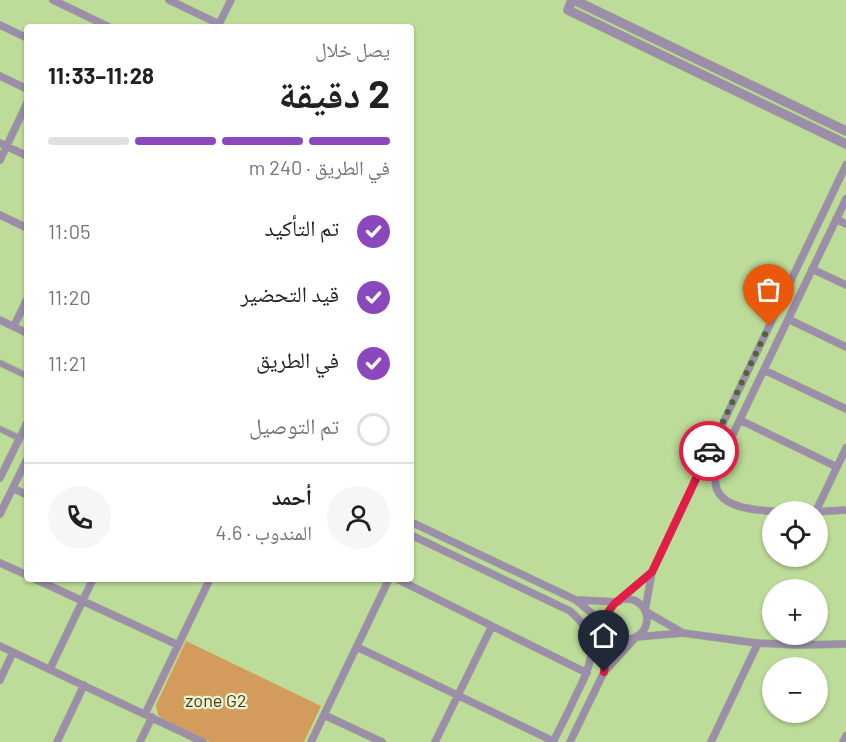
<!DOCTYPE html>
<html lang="ar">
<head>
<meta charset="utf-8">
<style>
  body { margin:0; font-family:Barlow,"Noto Naskh Arabic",sans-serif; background:#f6f6f6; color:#202124; direction:rtl; height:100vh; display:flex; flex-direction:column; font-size:22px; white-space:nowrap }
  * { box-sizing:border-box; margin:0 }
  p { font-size:20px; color:#757577 }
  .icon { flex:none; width:33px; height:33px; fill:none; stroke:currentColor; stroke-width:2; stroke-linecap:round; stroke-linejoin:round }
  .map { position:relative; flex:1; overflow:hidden; direction:ltr }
  .side { position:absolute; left:24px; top:24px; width:390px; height:558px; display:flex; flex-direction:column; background:#fff; border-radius:6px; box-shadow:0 2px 4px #0004; direction:rtl }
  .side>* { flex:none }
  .buttons { position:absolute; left:762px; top:501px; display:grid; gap:12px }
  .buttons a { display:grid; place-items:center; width:66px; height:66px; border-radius:50%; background:#fff; box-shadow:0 2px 4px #0004; font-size:30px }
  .pin { position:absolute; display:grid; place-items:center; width:51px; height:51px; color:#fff; margin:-62px -26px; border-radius:50% 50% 50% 0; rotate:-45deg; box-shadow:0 0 6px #0007 }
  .pin .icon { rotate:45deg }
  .courier { position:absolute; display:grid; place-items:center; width:60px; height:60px; margin:-30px; border:4px solid #e11d48; border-radius:50%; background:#fff; color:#222; box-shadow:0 2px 8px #0007 }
  .overview em { font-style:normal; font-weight:700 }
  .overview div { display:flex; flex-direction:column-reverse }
  .overview { display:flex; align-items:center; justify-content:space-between; height:102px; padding:0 24px }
  h1 { font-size:39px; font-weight:700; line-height:45px }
  .bar { display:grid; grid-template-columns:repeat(4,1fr); gap:9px 6px; align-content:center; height:72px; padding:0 24px }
  .bar i { height:8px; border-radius:4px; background:#e0e0e0 }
  .bar .current { background:#8b48bc }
  .bar p { grid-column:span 4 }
  .line { display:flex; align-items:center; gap:15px; padding:0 24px; border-top:2px solid #e0e0e0 }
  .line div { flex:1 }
  .round { display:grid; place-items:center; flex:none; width:63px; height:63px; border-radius:32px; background:#f6f6f6 }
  ol { padding:0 24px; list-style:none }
  li { display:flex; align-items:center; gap:18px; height:66px }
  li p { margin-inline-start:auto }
  li .icon { padding:6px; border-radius:50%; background:#8b48bc; color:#fff; stroke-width:4 }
  li:last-child { color:#757577 }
  li i { width:33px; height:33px; border:3px solid #e0e0e0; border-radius:50% }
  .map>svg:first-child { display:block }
  .park { fill:#d39c5d }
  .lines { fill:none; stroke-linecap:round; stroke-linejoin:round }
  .pedestrian-casing { stroke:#9cb77c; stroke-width:7 }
  .minor-casing { stroke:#9cb77c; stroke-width:8 }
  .tertiary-casing { stroke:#9cb77c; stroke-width:10 }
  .pedestrian { stroke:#9c8eaa; stroke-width:5 }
  .minor { stroke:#9c8eaa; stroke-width:7 }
  .tertiary { stroke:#9c8eaa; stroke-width:9 }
  .done { stroke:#52643b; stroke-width:6; stroke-dasharray:0 10.8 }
  .route { stroke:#e11d48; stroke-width:8 }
  .labels { text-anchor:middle; stroke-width:4.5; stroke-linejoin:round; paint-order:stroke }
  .park-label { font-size:18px; fill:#583609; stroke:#e7f7d5 }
</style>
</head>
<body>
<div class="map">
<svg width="846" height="742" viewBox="0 0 846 742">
  <rect width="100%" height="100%" fill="#bddc99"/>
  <path class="park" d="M186,641L321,706L304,742H210L164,720L158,715L156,705Z"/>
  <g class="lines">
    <g class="pedestrian-casing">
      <path id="pedestrian" d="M0,363L27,376
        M0,429L19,438"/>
    </g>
    <g class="minor-casing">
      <path id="minor" d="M53,0L109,27
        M169,0L219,24L231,0
        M0,25L27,38
        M0,76L27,89
        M0,143L27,156
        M0,160L27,103
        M0,215L27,228
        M836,219L846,224
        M812,269L846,285
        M788,319L846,347
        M0,320L27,333
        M14,326L27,299
        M764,370L846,409
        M740,420L837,467
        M0,478L27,423
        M13,488L27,495
        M816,511L846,448
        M785,512C754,510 701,510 719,463L846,199
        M814,512L846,510
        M0,514L27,459
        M411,522L576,600L609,628
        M411,535L570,611C602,638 593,662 576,695C569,711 561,726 553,742
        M0,563L27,575
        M35,579L178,645
        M397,579L587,673
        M607 619a20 20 0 1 1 40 0a20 20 0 1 1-40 0Z
        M579,600L618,602
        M620,600L652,572
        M683,633L645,611L652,572L846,165
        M636,637L683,633L756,643L798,645L846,644
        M0,646L203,742
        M357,647L553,741
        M50,669L93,579
        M604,672L610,628
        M0,680L13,652
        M145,714L210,579
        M324,715L382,742
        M57,742L84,685
        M140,742L152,717
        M311,742L389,579
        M435,742L492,626
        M570,742L604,672L636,637
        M711,742L758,643
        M843,742L846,736"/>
    </g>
    <g class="tertiary-casing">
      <path id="tertiary" d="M572,0L568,10L846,144
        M574,0L846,131"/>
    </g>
    <use href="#pedestrian" class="pedestrian"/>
    <use href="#minor" class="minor"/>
    <use href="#tertiary" class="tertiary"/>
  </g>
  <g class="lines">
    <path class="done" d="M709,451L769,326"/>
    <path class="route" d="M604,672L610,628L607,619L609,611L614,604L652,572L709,451"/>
  </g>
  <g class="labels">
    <g class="park-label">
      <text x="216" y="707">zone G2</text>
    </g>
  </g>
</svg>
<div class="buttons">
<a><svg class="icon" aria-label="locate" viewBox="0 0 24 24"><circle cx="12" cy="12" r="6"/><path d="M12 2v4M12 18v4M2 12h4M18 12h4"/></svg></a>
<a>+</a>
<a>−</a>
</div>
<div class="pin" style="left:769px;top:326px;background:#ea580c"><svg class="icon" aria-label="bag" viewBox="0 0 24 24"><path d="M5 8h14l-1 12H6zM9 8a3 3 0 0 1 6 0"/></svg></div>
<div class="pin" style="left:604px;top:672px;background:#1f2937"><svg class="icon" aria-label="home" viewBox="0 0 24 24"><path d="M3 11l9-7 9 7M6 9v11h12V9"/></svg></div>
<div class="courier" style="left:709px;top:451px"><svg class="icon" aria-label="car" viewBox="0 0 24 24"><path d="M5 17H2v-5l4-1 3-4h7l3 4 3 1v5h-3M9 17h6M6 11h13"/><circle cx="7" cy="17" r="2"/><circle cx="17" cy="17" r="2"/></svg></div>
<section class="side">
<div class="overview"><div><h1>2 دقيقة</h1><p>يصل خلال</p></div><em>11:28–11:33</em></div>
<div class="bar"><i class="current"></i><i class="current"></i><i class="current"></i><i></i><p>في الطريق · 240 m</p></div>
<ol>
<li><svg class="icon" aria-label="check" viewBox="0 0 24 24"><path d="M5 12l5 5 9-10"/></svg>تم التأكيد<p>11:05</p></li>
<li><svg class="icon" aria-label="check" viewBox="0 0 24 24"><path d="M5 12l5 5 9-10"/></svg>قيد التحضير<p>11:20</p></li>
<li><svg class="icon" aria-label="check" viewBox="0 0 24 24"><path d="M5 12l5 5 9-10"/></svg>في الطريق<p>11:21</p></li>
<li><i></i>تم التوصيل</li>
</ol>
<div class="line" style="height:108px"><a class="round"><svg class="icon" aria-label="person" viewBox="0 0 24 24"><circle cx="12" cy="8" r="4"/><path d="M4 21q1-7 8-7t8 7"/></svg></a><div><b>أحمد</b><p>المندوب · 4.6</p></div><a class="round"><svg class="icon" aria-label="phone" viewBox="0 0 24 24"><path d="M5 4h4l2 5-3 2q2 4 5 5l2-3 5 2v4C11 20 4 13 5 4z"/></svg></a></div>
</section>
</div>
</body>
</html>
